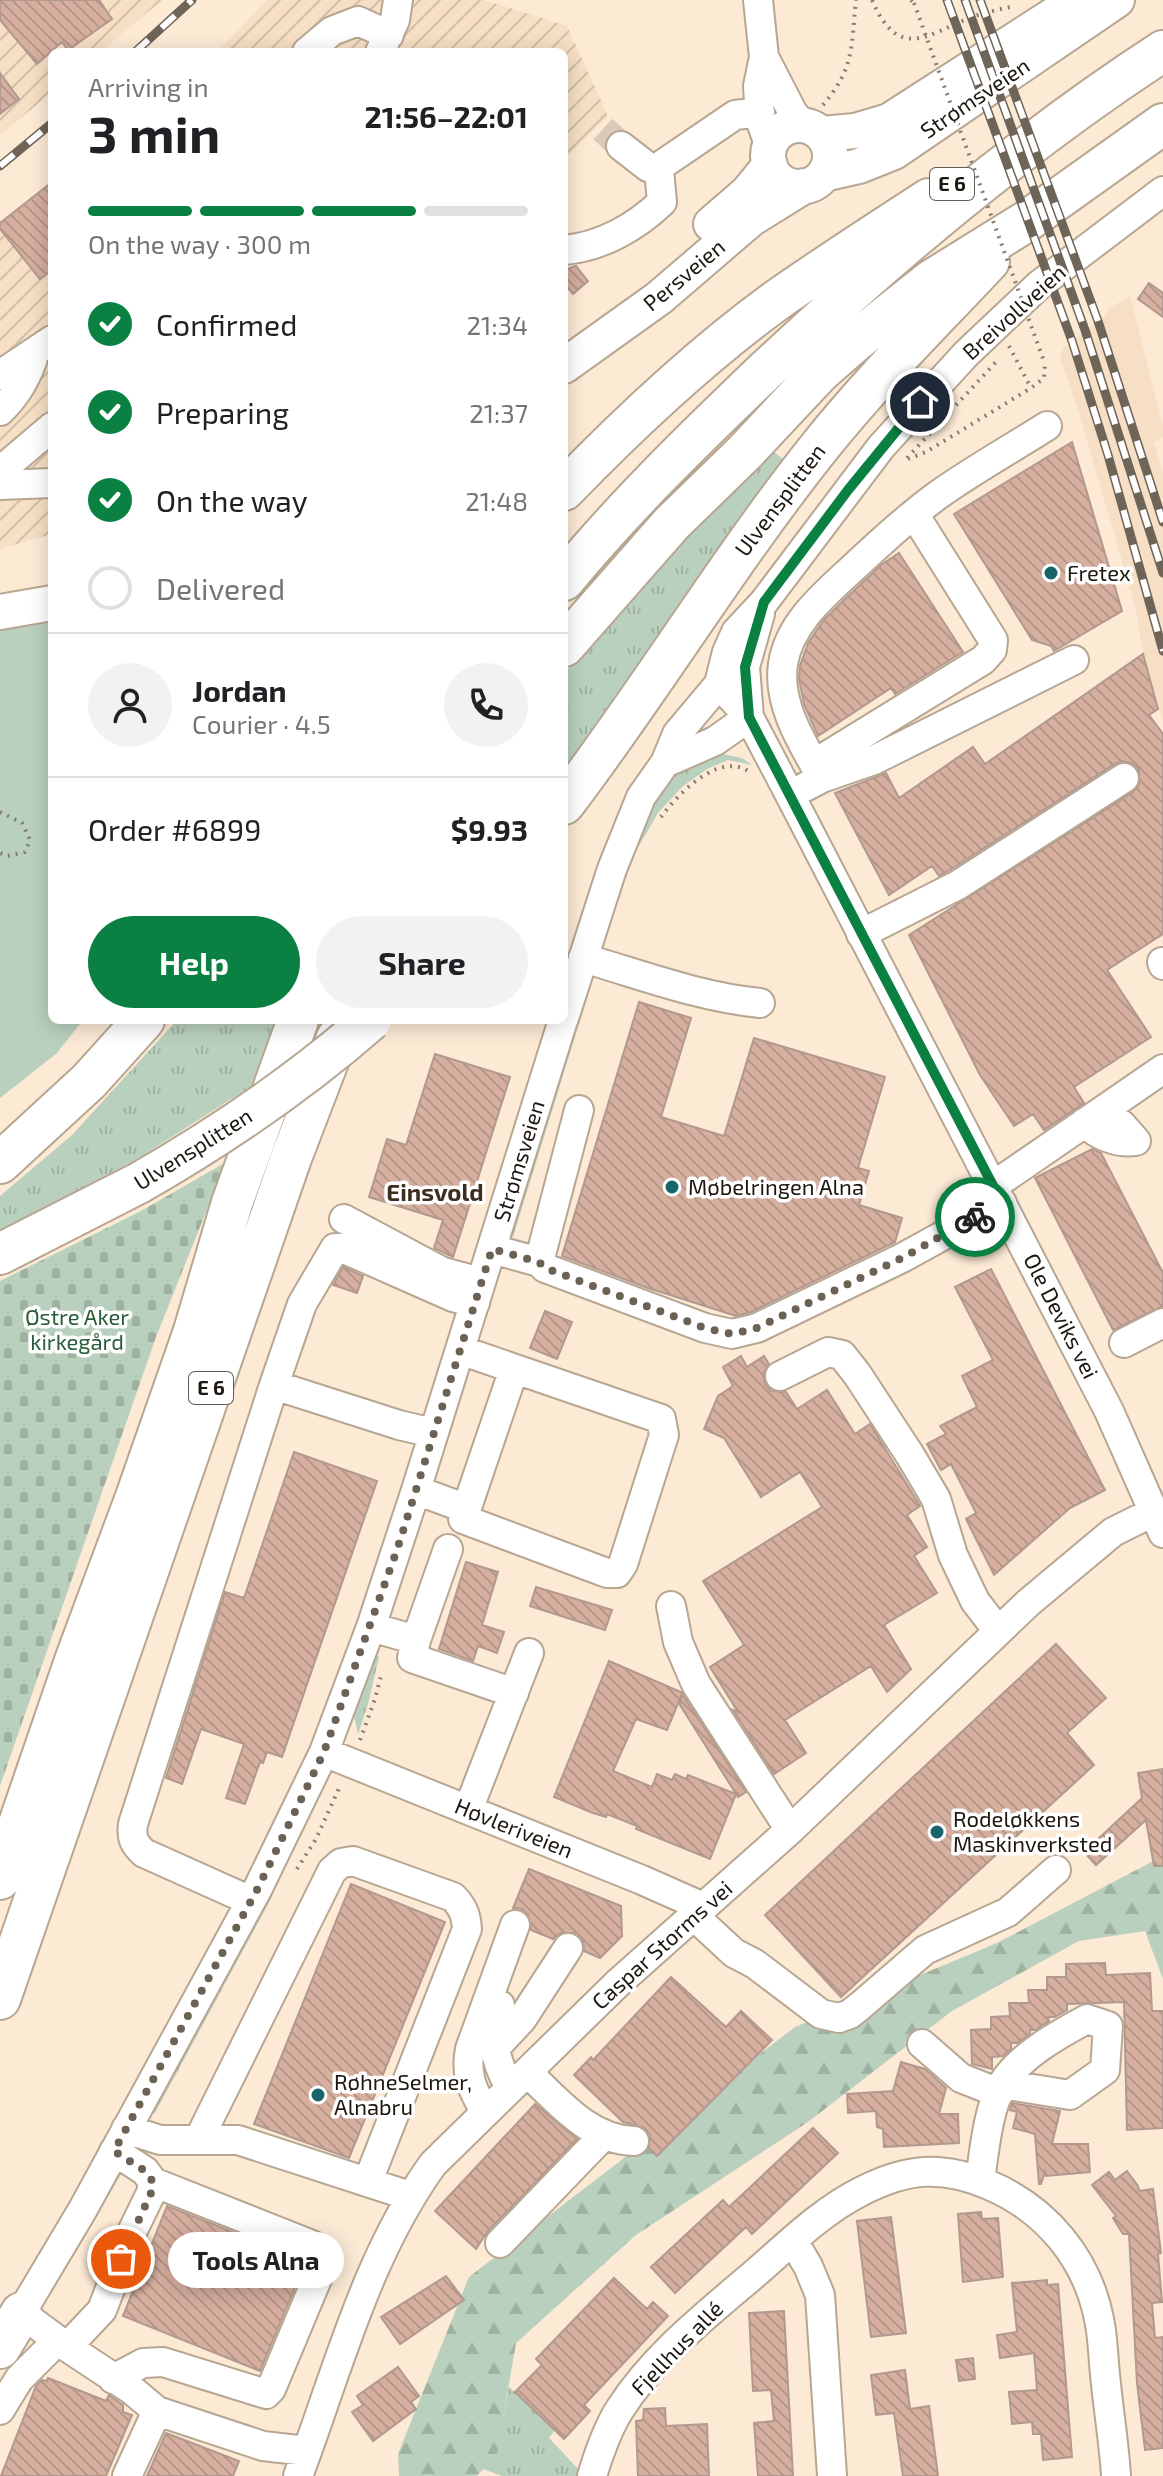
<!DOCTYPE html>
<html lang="en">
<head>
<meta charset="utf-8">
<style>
  body { margin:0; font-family:"Exo 2",sans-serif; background:#f2f2f2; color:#202124; height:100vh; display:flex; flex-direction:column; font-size:30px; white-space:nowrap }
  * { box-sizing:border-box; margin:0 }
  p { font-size:26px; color:#757577 }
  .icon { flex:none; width:44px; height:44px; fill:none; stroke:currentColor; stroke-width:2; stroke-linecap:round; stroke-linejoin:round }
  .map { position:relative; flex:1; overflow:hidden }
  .side { position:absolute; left:48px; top:48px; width:520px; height:976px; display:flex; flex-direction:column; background:#fff; border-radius:12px; box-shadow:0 4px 20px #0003 }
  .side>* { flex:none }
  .pin { position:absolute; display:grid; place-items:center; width:68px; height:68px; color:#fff; margin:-34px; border:4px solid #fff; border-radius:50%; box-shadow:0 2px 8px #0007 }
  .courier { position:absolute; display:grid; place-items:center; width:80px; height:80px; margin:-40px; border:6px solid #0b8043; border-radius:50%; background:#fff; color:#222; box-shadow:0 2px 10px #0007 }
  .bubble { position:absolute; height:56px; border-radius:28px; background:#fff; box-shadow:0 4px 20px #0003; font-size:26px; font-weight:700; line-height:56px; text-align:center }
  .overview em { font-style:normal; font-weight:700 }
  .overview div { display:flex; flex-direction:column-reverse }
  .overview { display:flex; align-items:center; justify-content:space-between; height:136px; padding:0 40px }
  h1 { font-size:52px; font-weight:700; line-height:60px }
  .bar { display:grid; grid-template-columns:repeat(4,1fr); gap:12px 8px; align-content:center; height:96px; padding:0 40px }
  .bar i { height:10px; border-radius:6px; background:#e0e0e0 }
  .bar .selected { background:#0b8043 }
  .bar p { grid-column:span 4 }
  .line { display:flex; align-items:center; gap:20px; padding:0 40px; border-top:2px solid #e0e0e0 }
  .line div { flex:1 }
  .round { display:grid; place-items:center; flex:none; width:84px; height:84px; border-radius:42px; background:#f2f2f2 }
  ol { padding:0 40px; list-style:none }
  li { display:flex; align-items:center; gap:24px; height:88px }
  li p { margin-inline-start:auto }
  li .icon { padding:8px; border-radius:50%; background:#0b8043; color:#fff; stroke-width:4 }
  li:last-child { color:#757577 }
  li i { width:44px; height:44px; border:4px solid #e0e0e0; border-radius:50% }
  .primary-button { display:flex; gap:16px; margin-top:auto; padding:16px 40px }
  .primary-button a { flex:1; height:92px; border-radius:48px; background:#0b8043; color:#fff; font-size:32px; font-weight:700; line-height:92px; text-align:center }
  .primary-button a+a { background:#f2f2f2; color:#202124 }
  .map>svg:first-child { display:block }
  .built { fill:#f6dfc4 }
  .industrial { fill:url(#industrial-furrows) }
  .grass { fill:url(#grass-tufts) }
  .forest { fill:url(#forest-firs) }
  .cemetery { fill:url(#cemetery-stones) }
  .green { fill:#bad0be }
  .building { fill:url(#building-back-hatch); stroke:#b2998f; stroke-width:2 }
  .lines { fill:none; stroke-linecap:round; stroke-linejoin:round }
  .minor-tunnel { stroke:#dbcab7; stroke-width:28; stroke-dasharray:28 14; stroke-linecap:butt }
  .minor-casing { stroke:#b7a692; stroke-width:32 }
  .major-casing { stroke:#b7a692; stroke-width:38 }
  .highway-casing { stroke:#b7a692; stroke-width:44 }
  .path { stroke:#877c6e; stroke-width:4; stroke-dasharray:2 6; stroke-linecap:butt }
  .minor { stroke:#fff; stroke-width:28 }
  .major { stroke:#fff; stroke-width:34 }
  .highway { stroke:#fff; stroke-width:40 }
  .rail-casing { stroke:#6e6458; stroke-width:9 }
  .rail { stroke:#fff; stroke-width:6; stroke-dasharray:18; stroke-linecap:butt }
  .highway-bridge-casing { stroke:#b7a692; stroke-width:44; stroke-linecap:butt }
  .path-bridge { stroke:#877c6e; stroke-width:4; stroke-dasharray:2 6; stroke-linecap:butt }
  .highway-bridge { stroke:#fff; stroke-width:40 }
  .done { stroke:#6b6155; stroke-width:8; stroke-dasharray:0 14.4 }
  .route { stroke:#0b8043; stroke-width:10 }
  .poi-dot { fill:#17656b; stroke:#fff; stroke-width:3 }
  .labels { text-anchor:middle; stroke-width:7; stroke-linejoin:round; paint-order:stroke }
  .shield { fill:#fff; stroke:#615d58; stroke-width:2 }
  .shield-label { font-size:20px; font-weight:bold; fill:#1d1710 }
  .street-label { font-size:22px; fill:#1d1710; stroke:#fff }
  .poi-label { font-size:22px; fill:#1d1710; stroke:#fff; text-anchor:start }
  .park-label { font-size:22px; fill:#295c37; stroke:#fff }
  .neighbourhood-label { font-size:24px; font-weight:bold; fill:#3d2f1f; stroke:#fff }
</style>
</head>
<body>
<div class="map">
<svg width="1163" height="2476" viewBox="0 0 1163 2476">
  <defs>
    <pattern id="industrial-furrows" width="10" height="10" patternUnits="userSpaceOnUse" patternTransform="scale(2)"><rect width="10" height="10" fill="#f6dfc4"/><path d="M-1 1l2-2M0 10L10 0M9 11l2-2" fill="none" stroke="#d2bfa7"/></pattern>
    <pattern id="grass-tufts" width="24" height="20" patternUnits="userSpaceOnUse" patternTransform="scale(2)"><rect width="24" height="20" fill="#bad0be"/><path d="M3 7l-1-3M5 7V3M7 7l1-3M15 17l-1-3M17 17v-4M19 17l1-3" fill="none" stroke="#9fb2a2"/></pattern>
    <pattern id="forest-firs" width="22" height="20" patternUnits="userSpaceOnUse" patternTransform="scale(2)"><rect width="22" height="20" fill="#bad0be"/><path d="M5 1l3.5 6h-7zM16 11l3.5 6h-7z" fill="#9fb2a2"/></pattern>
    <pattern id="cemetery-stones" width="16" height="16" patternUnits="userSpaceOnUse" patternTransform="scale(2)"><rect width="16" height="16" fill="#bad0be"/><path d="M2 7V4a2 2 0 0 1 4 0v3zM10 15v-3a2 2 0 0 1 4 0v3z" fill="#9fb2a2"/></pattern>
    <pattern id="building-back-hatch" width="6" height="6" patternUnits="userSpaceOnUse" patternTransform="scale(2)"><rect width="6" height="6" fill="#d6af9f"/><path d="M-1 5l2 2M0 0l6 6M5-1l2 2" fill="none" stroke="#b79688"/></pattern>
  </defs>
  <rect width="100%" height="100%" fill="#fcead5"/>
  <path class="built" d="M1130,296L1163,426V437L1154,443L1163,473V721L1143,654L1136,609L1079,413L1060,357L1064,347L1104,317L1108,309Z"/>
  <path class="industrial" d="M0,0H162L100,52H52V92L0,135Z
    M268,0H484L567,26L608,116L564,159V52H217Z
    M52,185V534L0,549V225Z"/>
  <path class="grass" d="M772,451L786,461L564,769V674L660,564Z
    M717,753L742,758L752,765L728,760L707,769L682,787L658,813L636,851L603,939C614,895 641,799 678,771C689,763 704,758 717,753Z
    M589,980L591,985L513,1237L506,1238Z
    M177,1020H277L250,1087L137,1159L0,1232V1196L72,1135Z
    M373,1653L379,1657L368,1704L358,1734L353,1712Z
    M267,1894L272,1897L155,2113H147Z
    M117,2169L121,2172L120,2176L49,2297L45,2295Z
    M509,2387L555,2430L549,2438L582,2473L581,2476H502L483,2469L496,2455Z"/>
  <path class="forest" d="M1163,1856V1979L1145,1931L1079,1941L952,2011L808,2122L636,2235L516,2343L497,2454L477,2476H399L398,2454L469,2277L795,2027L997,1943Z"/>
  <path class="cemetery" d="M226,1162L156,1337L0,1786V1281L141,1211Z"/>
  <path class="green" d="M52,621V1020H83L57,1053L0,1098V630Z"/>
  <path class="building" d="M0,0H99L112,19L68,50L62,42L37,64L0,20Z
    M0,73L19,99L0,114Z
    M52,182V270L40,279L0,229V223Z
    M576,266L588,281L573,294L564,283V270Z
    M1149,283L1163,293V317L1138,299Z
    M1072,442L1122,611L1054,651L1051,646L1032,640L954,514Z
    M899,553L963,652L895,694L891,688L818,736L804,704L799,679L800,666L808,643L823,621L844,600L881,565Z
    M1143,654L1158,709L1149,715L1163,734V934L1107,970L1151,1037L1074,1087L1084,1103L1044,1130L1033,1114L1014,1126L980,1075L909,935L1133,792L1139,785V770L1131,763L1122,761L1115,764L950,870L939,876L932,866L889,895L835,793L886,773L899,798L973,747L985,764Z
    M639,1002L691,1018L661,1117L724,1136L754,1038L885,1077L858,1168L869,1171L859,1205L902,1218L895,1242L751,1312L736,1316L648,1288L562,1256Z
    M435,1054L510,1077L453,1257L434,1248L443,1220L369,1197L387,1139L406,1145Z
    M1092,1149L1101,1153L1163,1273V1306L1113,1330L1035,1178Z
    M343,1267L363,1276L357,1293L333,1285Z
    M991,1269L1105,1490L1070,1508L994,1575L966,1519L976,1513L951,1464L941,1470L927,1444L946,1434L940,1426L977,1407L962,1376L993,1360L955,1287Z
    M545,1311L572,1322L557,1359L530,1348Z
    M741,1356L747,1367L764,1356L769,1364L763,1374L765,1384L771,1391L786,1392L797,1409L827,1390L855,1434L870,1424L920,1506L907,1515L927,1547L914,1556L937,1593L884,1625L911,1669L887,1692L871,1666L785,1720L806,1753L774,1774L733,1710L738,1712L710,1667L744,1645L703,1581L822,1507L800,1472L761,1497L724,1438L704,1429L718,1396L733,1386L723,1367Z
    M294,1452L377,1481L282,1757L267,1752L263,1763L260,1762L245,1804L226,1798L244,1744L201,1729L182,1784L166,1778L225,1592L244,1598Z
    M466,1562L498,1572L482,1625L504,1632L497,1653L478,1646L473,1661L439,1649Z
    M536,1587L612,1610L605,1630L530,1606Z
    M1056,1644L1106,1698L1067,1733L1094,1765L841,1997L765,1915Z
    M609,1661L681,1692L746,1792L738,1797L680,1705L682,1694L667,1730L636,1719L613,1771L652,1787L657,1774L672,1780L675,1774L686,1779L688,1775L736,1794L710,1859L636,1829L637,1826L607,1814L606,1817L593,1813L554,1797Z
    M1163,1769V1866H1154L1146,1820L1096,1865L1084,1852L1142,1798L1138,1773Z
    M529,1869L621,1906L622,1936L600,1958L584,1951L583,1941L577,1933H561L553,1939L531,1930L528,1915L522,1909L513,1908Z
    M351,1884L445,1922L349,2158L254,2124Z
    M1105,1963L1106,1975L1150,1973L1152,2011H1163V2128L1127,2130L1124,2002L1067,2004V2010L1055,2017H1048L1049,2021L1035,2030H1030V2034L1017,2043H1011V2049L1003,2056L992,2057V2069L972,2064L971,2030L991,2029V2017L1010,2016L1009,2003H1029L1028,1990H1047V1977H1066V1964Z
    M671,1977L726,2027L741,2011L772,2040L657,2156L649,2148L650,2135L645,2128L623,2122L574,2075L591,2057L593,2060Z
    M901,2062L925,2069L946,2088L939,2114H958L959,2143L884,2147L883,2129L877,2127L876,2111L848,2113L847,2094L893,2091Z
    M1012,2103L1060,2111L1052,2144H1088L1090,2172L1046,2176L1045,2172L1041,2184H1039L1035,2134L1013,2128L1017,2112L1010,2110Z
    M535,2104L577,2139L488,2231L476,2249L435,2211Z
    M813,2128L838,2153L752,2234L746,2227L675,2293L651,2267L723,2200L729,2207Z
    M1127,2171L1138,2186L1139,2191L1153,2189L1161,2253L1158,2254L1162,2302L1152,2303L1155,2338L1163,2337V2448L1145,2450L1137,2383L1129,2234H1123L1113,2218L1116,2216L1092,2185L1109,2172L1115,2180Z
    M167,2206L306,2261L260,2371L123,2316Z
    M981,2212L982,2219L998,2218L1003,2277L963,2282L958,2214Z
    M891,2217L906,2333L871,2337L857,2221Z
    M446,2276L464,2300L400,2344L381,2317Z
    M614,2278L647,2309L653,2302L668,2316L584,2405L590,2411L564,2439L515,2392L542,2365L536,2359Z
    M1047,2280V2285L1058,2284L1072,2457L1043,2460L1041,2434H1033L1032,2422L1012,2424L1009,2392L1037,2390L1034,2353L1000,2358L997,2335L1017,2332L1012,2283Z
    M784,2311L793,2476H758L754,2423L774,2421L771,2390L753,2391L749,2313Z
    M973,2358L975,2379L959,2381L956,2360Z
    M398,2367L419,2396L411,2402L416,2409L373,2441L352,2412L363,2405L357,2396Z
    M905,2370L910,2409L929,2406L938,2476H903L894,2413L876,2415L871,2375Z
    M48,2378L106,2401L109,2395L123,2405V2412L132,2415L106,2476H1L36,2386L42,2380L47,2381Z
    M665,2408L666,2426L707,2424L709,2476H638L636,2421L643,2420L644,2409Z
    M166,2433L239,2461L233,2476H147Z"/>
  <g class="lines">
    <path class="minor-tunnel" d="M603,129L621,146"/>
    <g class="minor-casing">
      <path id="minor" d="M758,0L764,57L758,86L760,119L770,147
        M307,52L332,31L358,21L389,35
        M380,52L395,20L398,0
        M764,57L793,113L803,125
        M621,146L648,167L659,170
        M564,250C601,247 636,227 662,202L659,170L663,164L735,115L760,112
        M0,375L52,340
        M0,411C18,394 28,376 35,352
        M0,471L52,427
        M0,485L52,483
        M719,684L749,717L790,795L1109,1411L1163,1533
        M749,717L745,667L760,614
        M665,763L715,741L749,717
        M814,764L983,660L992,650L993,640L914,514
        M822,778C803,744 777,705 783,664C789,623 826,593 854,567C881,542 908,517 938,495C973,470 1011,449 1047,426
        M805,787L822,778L874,760L1074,660
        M861,934L958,885L1124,778
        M583,958C642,975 699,997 760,1003
        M1162,962L1163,965
        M564,1018L612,869L641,797L665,763L677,734L719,684L727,652L736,632L764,602L881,447L966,354L1039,285L1163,191
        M1103,1121L1121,1124L1136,1141C1117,1144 1098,1135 1084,1123Z
        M993,1186L1163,1069
        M344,1219L443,1272L481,1282
        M492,1249L539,1262L545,1268L705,1328L732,1334L757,1328L902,1258L1002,1203
        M539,1262L579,1110
        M1124,1343L1163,1323
        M460,1350L661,1419L664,1435L623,1564L617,1573H607L463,1519L514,1369
        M780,1376L828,1352L842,1355L857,1374L910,1455L936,1499L953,1555L975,1601L998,1631
        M274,1385L302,1304L335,1248H342L453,1297L475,1303
        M416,1490L467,1509
        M671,1606L678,1642L696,1684L790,1830
        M371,1627L416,1640L412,1658L514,1693
        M416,1640L448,1549
        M324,1752L642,1880L703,1907
        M468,1810L529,1653
        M251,1901L144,1853C134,1844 131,1838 133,1824L274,1385L399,1425L433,1433
        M693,1915L734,1953L755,1964L821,2014L839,2018L850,2014L860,2006L925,1950L1008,1912L1056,1870
        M500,2005C491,2040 493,2057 510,2088
        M922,2044L961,2078L999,2093
        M494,2049L522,2019L568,1948
        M527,2072C558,2101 589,2140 634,2141
        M485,2111C472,2090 465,2074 470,2049L515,1925
        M126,2129L160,2140H238L410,2196
        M199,2139L332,1871L341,1863L353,1861L453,1897C463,1907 466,1915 467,1929L368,2181
        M980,2181C984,2152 988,2108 1003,2083C1021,2055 1059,2034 1087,2019L1108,2026L1105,2070L1070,2095L1002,2084
        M793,2241L808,2266L820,2295L832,2476
        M500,2243L603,2136
        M67,2347L102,2310L131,2234L151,2193L153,2182L145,2171L114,2151
        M113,2379L143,2363L163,2362L266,2394L271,2389L325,2260L323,2252L312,2245L153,2182
        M0,2410L19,2379L58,2340
        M307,2451L263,2446L157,2411L132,2390L67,2347L21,2313L83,2209L258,1888L324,1752L371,1627L416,1490L563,1020
        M127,2476L157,2411
        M298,2476C338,2370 366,2257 433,2164L618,1983L790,1830L1028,1603L1113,1532L1155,1511
        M592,2476C599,2453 607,2429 620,2409C653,2357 705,2316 752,2276C787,2246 820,2212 862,2191C907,2168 942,2165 989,2185C1046,2209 1087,2258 1099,2319C1103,2337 1103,2356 1105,2374C1108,2408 1114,2442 1116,2476"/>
    </g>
    <g class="major-casing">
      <path id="major" d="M768 156a31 31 0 1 1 62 0a31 31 0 1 1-62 0Z
        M821,134L855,131L889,121L1077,0
        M824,174L859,166L894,152L1117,0
        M711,224L748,192L770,165
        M564,366L659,298L751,219L804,186
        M0,612L52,603"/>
    </g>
    <g class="highway-casing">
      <path id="highway" d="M564,490C630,422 700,356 777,300C827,265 878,232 929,199
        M564,580C626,505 696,437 766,370C889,255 1021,143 1163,51
        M564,646L672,523L745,452L819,373L858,339L932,280L1027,221L1163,124
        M564,804C653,687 729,560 821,445C873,380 932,322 989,261
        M0,1163L89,1081L144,1020
        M0,1254L139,1183
        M0,1879L76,1658L136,1497L194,1331L232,1203L298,1020
        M0,1999L291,1158L337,1038
        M0,2348L21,2313"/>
    </g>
    <path class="path" d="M872,0C899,62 926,35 972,17C986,12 1001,9 1015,6
      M911,0L914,3
      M823,105C855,67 851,47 856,0
      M1009,346L1031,388
      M907,458L996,362
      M908,459L926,452L1031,388L1044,378L1045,364
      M0,812L22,823L30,840L25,852L7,856L0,853
      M661,817C678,794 718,752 748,771
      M360,1740L375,1699L381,1676
      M297,1869L316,1839L341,1784"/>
    <use href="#minor" class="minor"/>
    <use href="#major" class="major"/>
    <use href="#highway" class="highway"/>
    <g class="rail-casing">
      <path id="rail" d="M947,0L1072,341L1108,455L1163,651
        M965,0L1085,330L1163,573
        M980,0L1098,321L1163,522
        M135,52L192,0
        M0,166L52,123"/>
    </g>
    <use href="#rail" class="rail"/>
    <g class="highway-bridge-casing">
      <path id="highway-bridge" d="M139,1183C221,1136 299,1083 371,1020"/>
    </g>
    <path class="path-bridge" d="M914,3L1045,364"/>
    <use href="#highway-bridge" class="highway-bridge"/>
  </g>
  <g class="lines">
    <path class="done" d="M121,2259L151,2193L153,2182L145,2171L114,2151L258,1888L324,1752L397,1550L492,1249L539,1262L545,1268L705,1328L732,1334L757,1328L902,1258L975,1217"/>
    <path class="route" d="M920,402L848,490L764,602L745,667L749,717L1002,1203L975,1217"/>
  </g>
  <g class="poi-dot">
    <circle cx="1051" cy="573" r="8"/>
    <circle cx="672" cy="1187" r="8"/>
    <circle cx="937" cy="1832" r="8"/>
    <circle cx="318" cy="2095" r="8"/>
  </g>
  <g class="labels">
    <g class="shield">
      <rect x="930" y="168" width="44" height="32" rx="6"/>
      <rect x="189" y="1372" width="44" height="32" rx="6"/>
    </g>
    <g class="shield-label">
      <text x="952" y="191">E 6</text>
      <text x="211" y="1395">E 6</text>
    </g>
    <g class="street-label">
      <text transform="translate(975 98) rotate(-34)" y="8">Strømsveien</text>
      <text transform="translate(684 275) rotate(-40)" y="8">Persveien</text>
      <text transform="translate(1014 312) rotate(-42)" y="8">Breivollveien</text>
      <text transform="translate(780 500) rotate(-53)" y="8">Ulvensplitten</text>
      <text transform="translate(193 1149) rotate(-32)" y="8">Ulvensplitten</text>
      <text transform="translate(519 1161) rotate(-73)" y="8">Strømsveien</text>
      <text transform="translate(1061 1316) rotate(63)" y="8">Ole Deviks vei</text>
      <text transform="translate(514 1828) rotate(22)" y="8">Høvleriveien</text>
      <text transform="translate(662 1945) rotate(-42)" y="8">Caspar Storms vei</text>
      <text transform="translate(677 2348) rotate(-46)" y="8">Fjellhus allé</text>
    </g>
    <g class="poi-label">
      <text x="1067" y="581">Fretex</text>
      <text x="688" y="1195">Møbelringen Alna</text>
      <text x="953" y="1827">Rodeløkkens<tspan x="953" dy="25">Maskinverksted</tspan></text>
      <text x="334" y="2090">RøhneSelmer,<tspan x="334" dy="25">Alnabru</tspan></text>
    </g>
    <g class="park-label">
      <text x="77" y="1325">Østre Aker<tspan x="77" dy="25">kirkegård</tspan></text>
    </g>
    <g class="neighbourhood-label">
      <text x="435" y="1201">Einsvold</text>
    </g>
  </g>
</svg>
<div class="pin" style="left:121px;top:2259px;background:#ea580c"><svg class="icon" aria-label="bag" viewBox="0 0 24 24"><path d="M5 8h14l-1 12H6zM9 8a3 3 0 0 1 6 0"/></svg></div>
<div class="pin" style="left:920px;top:402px;background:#1f2937"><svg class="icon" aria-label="home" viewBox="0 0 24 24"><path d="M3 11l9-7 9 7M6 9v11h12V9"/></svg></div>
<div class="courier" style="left:975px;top:1217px"><svg class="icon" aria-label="bike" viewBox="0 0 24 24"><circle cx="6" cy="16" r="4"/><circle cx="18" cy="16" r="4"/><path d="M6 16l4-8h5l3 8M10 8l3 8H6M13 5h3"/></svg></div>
<div class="bubble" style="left:168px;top:2232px;width:176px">Tools Alna</div>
<section class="side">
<div class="overview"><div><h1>3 min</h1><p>Arriving in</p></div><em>21:56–22:01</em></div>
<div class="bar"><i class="selected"></i><i class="selected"></i><i class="selected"></i><i></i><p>On the way · 300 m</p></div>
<ol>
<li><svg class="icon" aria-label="check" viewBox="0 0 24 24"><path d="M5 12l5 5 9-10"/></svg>Confirmed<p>21:34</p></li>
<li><svg class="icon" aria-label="check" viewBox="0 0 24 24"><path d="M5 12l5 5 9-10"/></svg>Preparing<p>21:37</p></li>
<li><svg class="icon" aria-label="check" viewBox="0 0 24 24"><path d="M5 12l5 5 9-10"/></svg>On the way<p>21:48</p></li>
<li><i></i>Delivered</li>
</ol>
<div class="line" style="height:144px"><a class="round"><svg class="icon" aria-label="person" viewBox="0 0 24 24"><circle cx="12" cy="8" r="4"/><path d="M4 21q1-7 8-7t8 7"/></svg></a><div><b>Jordan</b><p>Courier · 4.5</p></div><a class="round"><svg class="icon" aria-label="phone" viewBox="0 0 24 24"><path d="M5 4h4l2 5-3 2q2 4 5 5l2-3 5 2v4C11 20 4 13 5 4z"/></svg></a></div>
<div class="line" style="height:104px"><div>Order #6899</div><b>$9.93</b></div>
<div class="primary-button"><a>Help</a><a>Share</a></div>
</section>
</div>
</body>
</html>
